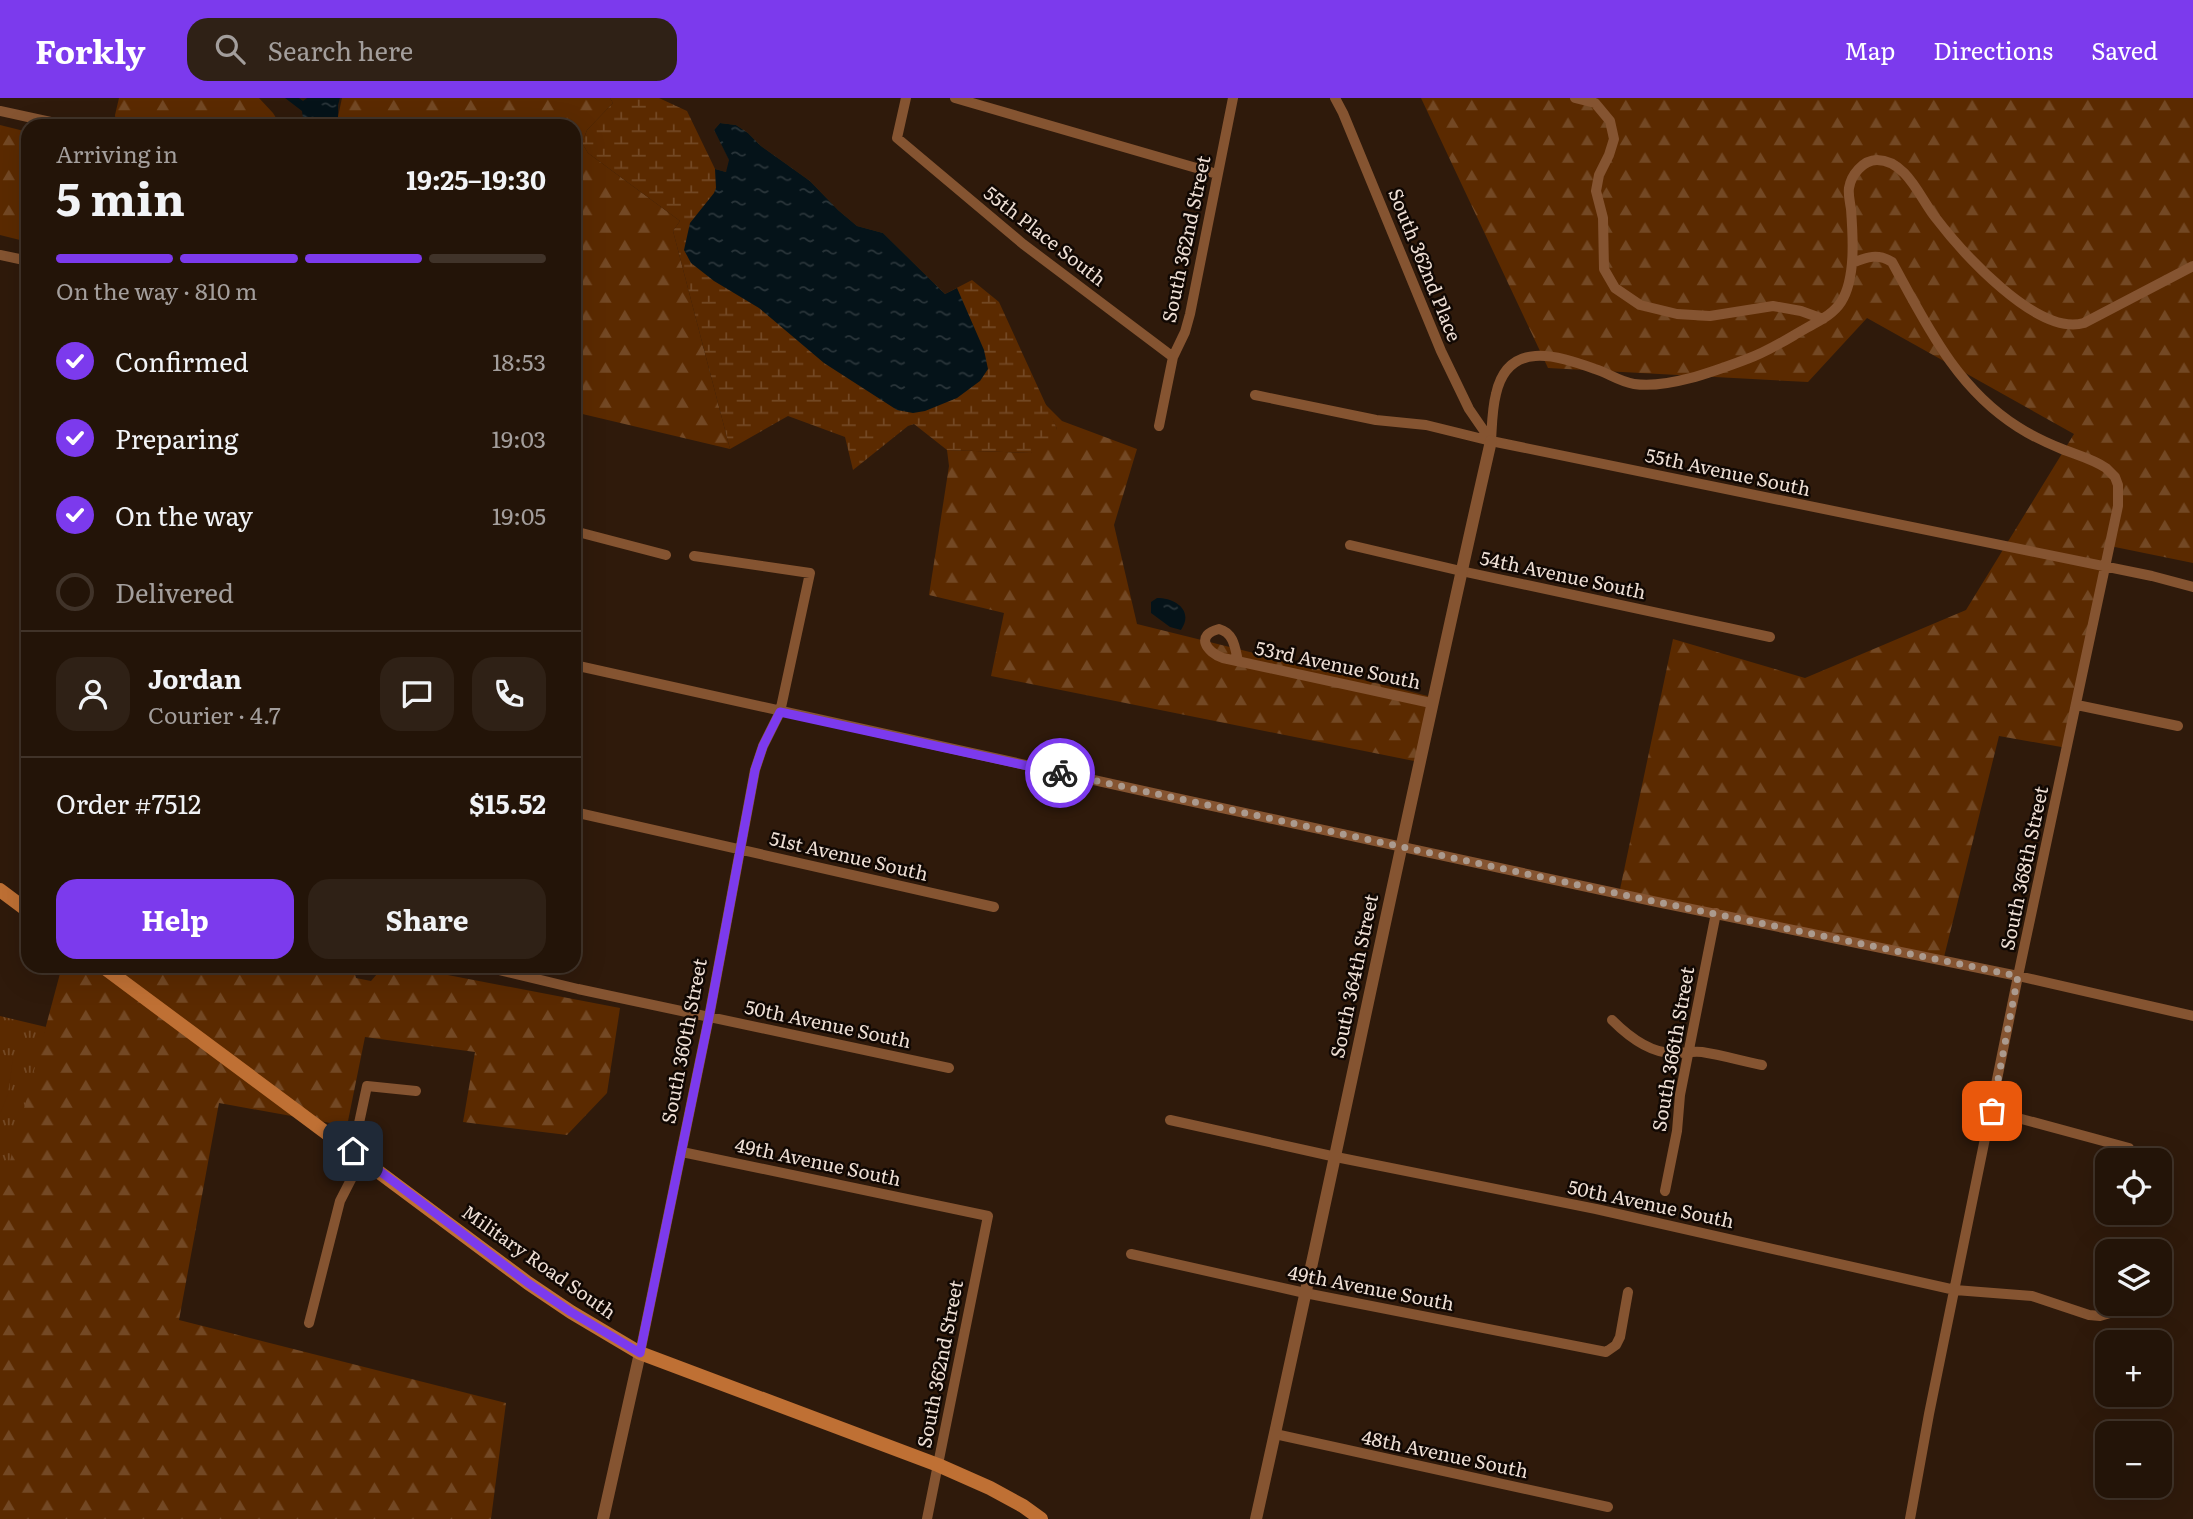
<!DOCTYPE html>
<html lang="en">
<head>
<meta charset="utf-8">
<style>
  body { margin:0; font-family:Literata,serif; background:#2f2116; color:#f1f3f6; height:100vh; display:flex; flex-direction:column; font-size:26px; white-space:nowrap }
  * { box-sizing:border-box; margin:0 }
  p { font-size:23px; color:#a39e9c }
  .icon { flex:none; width:38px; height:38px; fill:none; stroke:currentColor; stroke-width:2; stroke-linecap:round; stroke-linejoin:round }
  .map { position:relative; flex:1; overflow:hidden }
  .sheet { position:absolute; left:21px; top:21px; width:560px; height:854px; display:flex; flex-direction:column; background:#231408; border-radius:21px; box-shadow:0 7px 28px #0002,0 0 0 2px #403329 }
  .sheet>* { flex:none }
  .tools { position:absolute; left:2095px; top:1050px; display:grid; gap:14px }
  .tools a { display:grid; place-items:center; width:77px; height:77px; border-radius:14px; background:#231408; box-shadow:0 7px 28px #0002,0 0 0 2px #403329; font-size:35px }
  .pin { position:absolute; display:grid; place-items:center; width:60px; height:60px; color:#fff; margin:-30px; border-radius:14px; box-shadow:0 4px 10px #0006 }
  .courier { position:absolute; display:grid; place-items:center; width:70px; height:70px; margin:-35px; border:5px solid #7c3aed; border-radius:50%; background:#fff; color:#222; box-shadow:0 2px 9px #0007 }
  .head em { font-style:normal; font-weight:700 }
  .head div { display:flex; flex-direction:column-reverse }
  .head { display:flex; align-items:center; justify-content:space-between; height:119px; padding:0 35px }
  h1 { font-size:46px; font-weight:700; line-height:52px }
  .bar { display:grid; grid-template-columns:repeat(4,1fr); gap:10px 7px; align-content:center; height:84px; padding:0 35px }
  .bar i { height:9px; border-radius:5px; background:#403329 }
  .bar .on { background:#7c3aed }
  .bar p { grid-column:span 4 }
  .line { display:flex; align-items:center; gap:18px; padding:0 35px; border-top:2px solid #403329 }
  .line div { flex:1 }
  .round { display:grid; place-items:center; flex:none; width:74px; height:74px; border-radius:21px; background:#2f2116 }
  ol { padding:0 35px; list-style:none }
  li { display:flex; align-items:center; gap:21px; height:77px }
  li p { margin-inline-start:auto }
  li .icon { padding:7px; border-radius:50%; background:#7c3aed; color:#fff; stroke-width:4 }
  li:last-child { color:#a39e9c }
  li i { width:38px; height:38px; border:4px solid #403329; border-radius:50% }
  .button { display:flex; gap:14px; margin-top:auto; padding:14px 35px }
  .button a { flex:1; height:80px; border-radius:21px; background:#7c3aed; color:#fff; font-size:28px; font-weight:700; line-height:80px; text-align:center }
  .button a+a { background:#2f2116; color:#f1f3f6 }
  header { display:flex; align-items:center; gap:42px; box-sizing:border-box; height:98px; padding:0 35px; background:#7c3aed; color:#fff }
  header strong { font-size:33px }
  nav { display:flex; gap:38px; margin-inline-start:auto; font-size:24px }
  .search { width:490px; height:63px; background:#2f2116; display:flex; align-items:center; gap:18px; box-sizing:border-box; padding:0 24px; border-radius:21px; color:#a39e9c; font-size:26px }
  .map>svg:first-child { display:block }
  .grass { fill:url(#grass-tufts) }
  .forest { fill:url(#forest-firs) }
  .wetland { fill:url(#wetland-marsh) }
  .pitch { fill:#5b2a00 }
  .water { fill:url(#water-ripples) }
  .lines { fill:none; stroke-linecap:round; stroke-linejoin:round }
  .minor { stroke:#855431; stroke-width:10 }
  .tertiary { stroke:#855431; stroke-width:12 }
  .secondary { stroke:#bf7034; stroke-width:14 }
  .done { stroke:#ab9a8e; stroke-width:7; stroke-dasharray:0 12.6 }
  .route { stroke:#7c3aed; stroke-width:9 }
  .labels { text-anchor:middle; stroke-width:5; stroke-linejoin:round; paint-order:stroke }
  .street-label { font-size:19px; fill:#eedfd5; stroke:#110803 }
</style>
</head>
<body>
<header>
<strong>Forkly</strong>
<div class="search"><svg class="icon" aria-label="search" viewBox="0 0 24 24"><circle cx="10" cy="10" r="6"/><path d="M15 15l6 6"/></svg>Search here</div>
<nav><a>Map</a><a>Directions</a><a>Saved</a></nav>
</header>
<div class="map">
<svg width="2193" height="1421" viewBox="0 0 2193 1421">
  <defs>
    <pattern id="grass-tufts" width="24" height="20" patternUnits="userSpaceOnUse" patternTransform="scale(1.75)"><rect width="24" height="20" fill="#5b2a00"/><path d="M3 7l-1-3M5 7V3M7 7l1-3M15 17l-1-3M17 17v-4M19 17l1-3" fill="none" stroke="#734824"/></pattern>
    <pattern id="forest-firs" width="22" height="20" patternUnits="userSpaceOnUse" patternTransform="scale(1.75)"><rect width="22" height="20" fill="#5b2a00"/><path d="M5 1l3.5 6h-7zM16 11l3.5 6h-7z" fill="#734824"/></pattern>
    <pattern id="wetland-marsh" width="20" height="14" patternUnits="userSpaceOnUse" patternTransform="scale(1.75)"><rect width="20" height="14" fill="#5b2a00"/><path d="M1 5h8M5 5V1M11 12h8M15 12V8" fill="none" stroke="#734824"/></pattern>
    <pattern id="water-ripples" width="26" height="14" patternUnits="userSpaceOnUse" patternTransform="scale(1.75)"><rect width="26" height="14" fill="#051319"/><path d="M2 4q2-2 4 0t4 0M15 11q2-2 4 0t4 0" fill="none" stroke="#2a353a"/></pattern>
  </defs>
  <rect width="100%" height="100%" fill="#2f1a0b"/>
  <path class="grass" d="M0,918L46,929L0,1128Z"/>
  <path class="forest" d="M119,0H259L273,15L281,28H116L115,17Z
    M342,0H610L613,5L587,32L582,45L588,55L680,123L673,133L730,351L574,314V28H336Z
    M1421,0H2193V465L2110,448L2067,650L1999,638L1943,863L1619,796L1673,541L1805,580L1966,512L2074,336L1867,220L1808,284L1548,270Z
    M0,27L28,34V144L0,137Z
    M1044,305L1062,323L1137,351L1114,427L1137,526L1432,599L1419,664L991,578L1004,515L929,497L949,368L947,352L1031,355L1057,331Z
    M62,868H353L356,880L371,883L384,868H401L620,910L607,995L567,1037L463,1024L475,954L365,939L347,1028L219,1005L179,1222L506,1305L491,1421H0V1100Z"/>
  <path class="wetland" d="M610,0H659L687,13L715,71L726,74L731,65L714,32L720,25L736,27L748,35L761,48L810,83L838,112L857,128L883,135L945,196L972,182L999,204L1057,331L1051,347L1031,355L947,352L914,326L908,328L853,372L845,339L788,318L730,351L673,133L680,123L588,55L582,45L587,32L613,5Z"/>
  <path class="pitch" d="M0,956L13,960L8,996L0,1016Z"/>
  <path class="water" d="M285,0H299L303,3L307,0H340L338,7V28H304L302,13Z
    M720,25L736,27L748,35L761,48L810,83L838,112L857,128L883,135L945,196L957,190L984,252L988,271L980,283L957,300L925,313L913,315L897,312L824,265L759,210L714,183L691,165L684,152L690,125L714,95L716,90L715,71L726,74L729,62L714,32Z
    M1157,500C1176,500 1194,513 1181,532L1170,529L1151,515V504Z"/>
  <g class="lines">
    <path class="minor" d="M906,0L897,40L1023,146L1173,259
      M955,0L1217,76
      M1335,0L1343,15L1441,253L1469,311L1491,343
      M1575,0L1595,5L1610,23L1614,41L1609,57L1599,77L1596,93L1603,120L1604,171L1615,190L1640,207L1677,216L1710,218L1773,208L1801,213L1823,221
      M0,13L69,28
      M90,28L94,27
      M0,157L24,162
      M1852,165C1867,159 1878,155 1892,164C1926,226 1956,290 2018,329C2032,338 2047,345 2062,351C2077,357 2093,361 2106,370L2115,379L2118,387V408L2018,878L1929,1316L1910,1421
      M1255,297L1376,322L1426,327L1491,343L2152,478L2193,489
      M1159,328L1173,259L1185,234L1190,216L1233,0
      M1491,343C1492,328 1492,311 1496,296C1508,242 1556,257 1595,271C1608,275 1620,284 1634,286C1668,291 1715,273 1747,261C1767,254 1784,243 1803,232C1816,224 1832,218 1841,204C1856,181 1853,138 1851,111C1850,104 1848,97 1849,90C1851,77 1863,62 1877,62C1906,62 1920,100 1935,119C1961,153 2037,239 2084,225L2193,168
      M574,433L666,457
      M1350,447L1461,473L1770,539
      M1238,563C1235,550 1234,535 1219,531C1195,537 1206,554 1223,560L1431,605
      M574,567L1157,696L1657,804L2018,878L2193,918
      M2077,607L2178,628
      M574,714L994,809
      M482,868L578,891L949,970
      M1612,922C1628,938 1651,956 1675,955C1685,955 1692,953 1702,954C1722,957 1742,963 1762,967
      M1992,1013L2129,1050
      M1170,1022L1336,1059L1596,1111L1955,1192L2032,1198L2089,1217L2100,1218L2110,1215L2117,1206
      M353,1053L367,988L416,993
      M682,1054L988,1118L927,1421
      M1665,1093L1677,1033L1680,997L1716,815
      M1131,1156L1305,1195L1606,1254L1616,1247L1620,1239L1628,1194
      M309,1225L340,1103L362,1060
      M640,1255L709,919L755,672L763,648L780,614L810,475L694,458
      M1275,1336L1608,1409"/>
    <path class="tertiary" d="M603,1421L640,1255
      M1256,1421C1336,1062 1409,702 1491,343"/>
    <path class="secondary" d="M0,792L28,813
      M102,868L528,1185L571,1214L640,1255L938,1367L990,1390L1023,1408L1041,1421"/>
  </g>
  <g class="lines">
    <path class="done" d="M1060,675L1657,804L2018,878L1992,1013"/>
    <path class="route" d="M353,1053L528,1185L571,1214L640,1255L709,919L755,672L763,648L780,614L1060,675"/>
  </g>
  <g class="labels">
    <g class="street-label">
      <text transform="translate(1045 138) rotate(38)" y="7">55th Place South</text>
      <text transform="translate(1186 141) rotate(-78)" y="7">South 362nd Street</text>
      <text transform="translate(1425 167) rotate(68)" y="7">South 362nd Place</text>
      <text transform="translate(1728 374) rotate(12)" y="7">55th Avenue South</text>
      <text transform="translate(1563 477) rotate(12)" y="7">54th Avenue South</text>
      <text transform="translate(1338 567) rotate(12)" y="7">53rd Avenue South</text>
      <text transform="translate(849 758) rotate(13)" y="7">51st Avenue South</text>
      <text transform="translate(2024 770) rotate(-78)" y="7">South 368th Street</text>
      <text transform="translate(1354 878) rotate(-78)" y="7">South 364th Street</text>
      <text transform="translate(828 926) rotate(12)" y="7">50th Avenue South</text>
      <text transform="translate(684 943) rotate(-79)" y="7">South 360th Street</text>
      <text transform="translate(1673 951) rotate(-80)" y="7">South 366th Street</text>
      <text transform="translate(818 1064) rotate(12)" y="7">49th Avenue South</text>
      <text transform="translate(1651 1106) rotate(12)" y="7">50th Avenue South</text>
      <text transform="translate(539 1164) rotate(35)" y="7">Military Road South</text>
      <text transform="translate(1371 1190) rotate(11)" y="7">49th Avenue South</text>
      <text transform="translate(940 1266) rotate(-79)" y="7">South 362nd Street</text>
      <text transform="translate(1445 1356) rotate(12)" y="7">48th Avenue South</text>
    </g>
  </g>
</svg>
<div class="tools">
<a><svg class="icon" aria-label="locate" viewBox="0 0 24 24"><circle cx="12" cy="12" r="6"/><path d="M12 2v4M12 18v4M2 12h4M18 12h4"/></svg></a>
<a><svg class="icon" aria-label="layers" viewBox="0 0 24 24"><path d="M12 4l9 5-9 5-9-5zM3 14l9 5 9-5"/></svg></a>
<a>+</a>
<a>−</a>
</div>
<div class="pin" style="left:1992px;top:1013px;background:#ea580c"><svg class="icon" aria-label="bag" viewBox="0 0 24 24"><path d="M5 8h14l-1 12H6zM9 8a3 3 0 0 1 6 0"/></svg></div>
<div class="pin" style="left:353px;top:1053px;background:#1f2937"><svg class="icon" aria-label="home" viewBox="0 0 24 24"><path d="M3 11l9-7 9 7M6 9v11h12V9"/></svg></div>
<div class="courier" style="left:1060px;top:675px"><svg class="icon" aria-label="bike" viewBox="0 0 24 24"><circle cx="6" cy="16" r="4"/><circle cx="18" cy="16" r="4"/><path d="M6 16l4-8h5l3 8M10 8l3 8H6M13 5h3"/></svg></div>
<section class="sheet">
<div class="head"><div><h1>5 min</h1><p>Arriving in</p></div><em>19:25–19:30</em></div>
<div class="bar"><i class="on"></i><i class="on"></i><i class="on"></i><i></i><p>On the way · 810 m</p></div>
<ol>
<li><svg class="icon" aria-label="check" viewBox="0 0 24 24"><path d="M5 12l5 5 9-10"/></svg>Confirmed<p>18:53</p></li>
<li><svg class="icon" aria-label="check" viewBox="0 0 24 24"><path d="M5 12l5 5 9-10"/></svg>Preparing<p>19:03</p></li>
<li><svg class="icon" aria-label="check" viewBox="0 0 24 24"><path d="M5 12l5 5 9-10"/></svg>On the way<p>19:05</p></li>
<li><i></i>Delivered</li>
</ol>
<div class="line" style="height:126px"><a class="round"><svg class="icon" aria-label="person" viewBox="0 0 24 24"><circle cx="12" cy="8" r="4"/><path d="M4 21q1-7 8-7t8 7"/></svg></a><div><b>Jordan</b><p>Courier · 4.7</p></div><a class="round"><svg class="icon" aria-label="chat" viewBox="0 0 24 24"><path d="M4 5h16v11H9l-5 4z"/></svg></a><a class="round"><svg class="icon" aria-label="phone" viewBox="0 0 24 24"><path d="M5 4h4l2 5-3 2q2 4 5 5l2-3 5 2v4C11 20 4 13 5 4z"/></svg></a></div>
<div class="line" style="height:91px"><div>Order #7512</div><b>$15.52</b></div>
<div class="button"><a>Help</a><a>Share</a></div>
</section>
</div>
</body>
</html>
